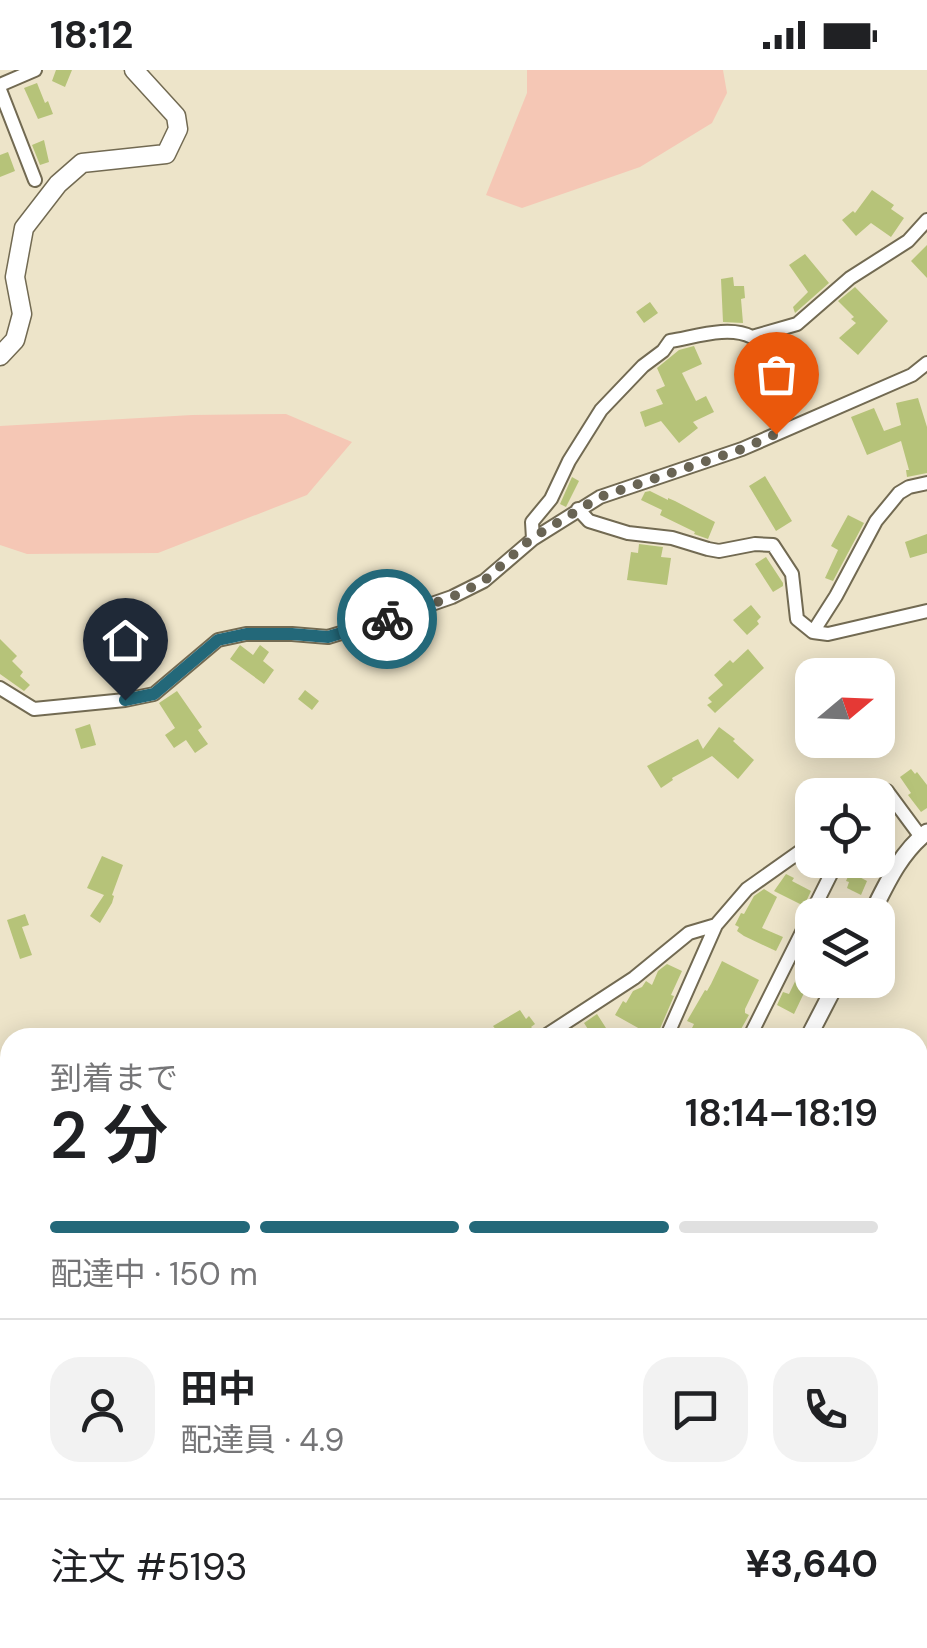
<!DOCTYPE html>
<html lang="ja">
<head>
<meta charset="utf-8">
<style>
  body { margin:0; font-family:"DM Sans","Noto Sans JP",sans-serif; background:#f2f2f2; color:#202124; height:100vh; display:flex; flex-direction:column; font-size:38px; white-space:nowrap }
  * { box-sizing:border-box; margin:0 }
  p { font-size:32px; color:#757577 }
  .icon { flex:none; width:55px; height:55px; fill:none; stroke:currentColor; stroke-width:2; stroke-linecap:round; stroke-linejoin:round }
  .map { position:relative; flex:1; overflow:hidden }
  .details { position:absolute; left:0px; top:958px; width:928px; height:622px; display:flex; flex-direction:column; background:#fff; border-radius:30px 30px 0 0; box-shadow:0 5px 25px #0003 }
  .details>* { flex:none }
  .needle { width:65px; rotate:71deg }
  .tools { position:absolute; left:795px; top:588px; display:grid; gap:20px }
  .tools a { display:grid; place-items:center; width:100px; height:100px; border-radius:20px; background:#fff; box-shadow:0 5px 25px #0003; font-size:50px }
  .pin { position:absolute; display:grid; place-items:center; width:85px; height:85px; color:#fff; margin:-102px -42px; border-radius:50% 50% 50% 0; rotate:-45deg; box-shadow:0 0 10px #0007 }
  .pin .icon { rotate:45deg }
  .courier { position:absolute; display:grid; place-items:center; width:100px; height:100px; margin:-50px; border:8px solid #236879; border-radius:50%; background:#fff; color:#222; box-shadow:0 2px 12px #0007 }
  .overview em { font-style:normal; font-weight:600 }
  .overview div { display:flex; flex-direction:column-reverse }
  .overview { display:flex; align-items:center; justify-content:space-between; height:170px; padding:0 50px }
  h1 { font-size:65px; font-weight:600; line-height:75px }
  .bar { display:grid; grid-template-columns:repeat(4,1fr); gap:15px 10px; align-content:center; height:120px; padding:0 50px }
  .bar i { height:12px; border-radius:8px; background:#e0e0e0 }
  .bar .selected { background:#236879 }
  .bar p { grid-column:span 4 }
  .line { display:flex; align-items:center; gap:25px; padding:0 50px; border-top:2px solid #e0e0e0 }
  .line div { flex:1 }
  .round { display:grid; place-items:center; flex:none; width:105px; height:105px; border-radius:30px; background:#f2f2f2 }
  .status { display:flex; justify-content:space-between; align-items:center; height:70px; padding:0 50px; background:#fff; direction:ltr }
  .status svg { height:28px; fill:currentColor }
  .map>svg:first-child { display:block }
  .green { fill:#f5c7b5 }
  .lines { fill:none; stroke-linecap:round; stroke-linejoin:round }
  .river { stroke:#6b9d65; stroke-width:22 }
  .building { fill:#b6c379 }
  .minor-casing { stroke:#726a52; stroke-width:16 }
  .major-casing { stroke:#726a52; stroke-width:19 }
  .highway-casing { stroke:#726a52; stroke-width:21 }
  .minor { stroke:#fff; stroke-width:12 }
  .major { stroke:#fff; stroke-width:15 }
  .highway { stroke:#fff; stroke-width:18 }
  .done { stroke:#696454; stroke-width:10; stroke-dasharray:0 18 }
  .route { stroke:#236879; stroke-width:12 }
</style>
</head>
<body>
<div class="status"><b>18:12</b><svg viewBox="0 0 49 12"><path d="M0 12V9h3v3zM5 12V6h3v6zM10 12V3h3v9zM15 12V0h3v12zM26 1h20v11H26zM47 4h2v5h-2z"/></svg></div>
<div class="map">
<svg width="927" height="1578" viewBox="0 0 927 1578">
  <rect width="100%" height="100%" fill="#ede4c9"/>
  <path class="green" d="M527,0H723L727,23L712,53L640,97L522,138L486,125L527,23Z
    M286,344L352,372L307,425L158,483L27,484L0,475V356L192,345Z"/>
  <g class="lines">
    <path class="river" d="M918,1561L927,1558
      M881,1578L893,1570"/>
  </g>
  <path class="building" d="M56,0H72L65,17L52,11Z
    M37,13L45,33L48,31L53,44L38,49L24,18Z
    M44,70L49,92L40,95L32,75Z
    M8,82L15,101L0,107V85Z
    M872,120L894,135L891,139L904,148L891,167L871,153L856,166L842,150L853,141L855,143Z
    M927,175V208L911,191Z
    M805,184L829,213L795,243L793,237L808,222L789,195Z
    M733,207L734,216H744L745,228L741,229L743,253L723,252L721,209Z
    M855,217L888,251L858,285L839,268L856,253L851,249L854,247L838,231Z
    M650,232L658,243L644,253L636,242Z
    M694,276L702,294L682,303L696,331L706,326L714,342L693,352L698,358L679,373L661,351L645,357L640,342L663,334L656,320L665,316L657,298L679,280Z
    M918,328L927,357V403L907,407L906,400H909L901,371L867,385L851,347L874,338L884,361L901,355L896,333Z
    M765,406L792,451L776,461L749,416Z
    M572,407L579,411L566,437L560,434Z
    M650,421L668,430V428L675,431L715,452L708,469L694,464L695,462L660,445L662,440L641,430L645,422Z
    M848,445L864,453L833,511L825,508L838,480L831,476Z
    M927,464V483L910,488L905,472Z
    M639,474L663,477L661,487L671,488L667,515L627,510L631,482L638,483Z
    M766,487L783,513V516L773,522L755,494Z
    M751,535L761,547L757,551L759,554L747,565L733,550Z
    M0,569L17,586L12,591L23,602L20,606L30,615L24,621L0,604Z
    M240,575L253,585L260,575L269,582L263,591L274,600L264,614L230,589Z
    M748,579L764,598L715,643L707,635L712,632L708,628L723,615L714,605L730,590L733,593Z
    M305,620L319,631L312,640L298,629Z
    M177,621L202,657L198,660L208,674L195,683L186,670L174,678L165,665L175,658L159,633Z
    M90,654L96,675L81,679L75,659Z
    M719,657L735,669L733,671L754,690L738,709L712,686L672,708L673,710L661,718L647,696L698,669L703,679Z
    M911,699L915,704L917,702L927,715V738L921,742L908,725L911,723L900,707Z
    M102,786L123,795L112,825L114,826L112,833L100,853L90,846L104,825L87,818Z
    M848,790H875L857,803L845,797Z
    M850,802L867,811L861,825L847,818L849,812L846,811Z
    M786,804L794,808L792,811L811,821L804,836L774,821Z
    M764,819L777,827L762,858L783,867L776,881L744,866L737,861L739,857L735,855L741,843L744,844L754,826Z
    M25,844L29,855L22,857L32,885L20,889L7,850Z
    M812,876V906L794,944L777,935L783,922L789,924Z
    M722,891L759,910L745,939V943L749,945L736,968H687L694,954L687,951L705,920L707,921L711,914Z
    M667,894L682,901L671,925L674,926L656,968H642L644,963L639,961L640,959L615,945L623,931L626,933L633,921L642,917L646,911L652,915L658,901Z
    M520,940L526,949L529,946L535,954L531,957L533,959L520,968H489L497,961L493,956Z
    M597,944L606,958L593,967L584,953Z
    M0,1183L10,1185V1207L5,1226L0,1225Z
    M0,1246L10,1248V1268L0,1266Z
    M918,1422L927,1438V1468L918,1473Z"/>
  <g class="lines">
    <g class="minor-casing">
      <path id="minor" d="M0,15L35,0
        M0,20L35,110
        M578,439L589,451L628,463L672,468L708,479L719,481L755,474L773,475L792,504L797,549L813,562L828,564L927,541
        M533,469L532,452L551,429L569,391L601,340L643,296L663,281L670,271C695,267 729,255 752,267L797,254L850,208L908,171L927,150
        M813,562L836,526L876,451L899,423L909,417L927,413
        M0,618L34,639L125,630L154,624L218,570L246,564H292L328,567L406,543L452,527L484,511L533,469L600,427L742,379L912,305L927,293
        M878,728L887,721L921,767
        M542,968L634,908L689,863L716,855
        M666,968L716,855L747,819L812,773
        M749,968L838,790
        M0,1121L10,1123
        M0,1170L10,1172
        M0,1235L10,1237
        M918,1377L927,1361
        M0,1556L10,1549
        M265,1570L271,1578
        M93,1578L105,1570
        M280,1578L291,1570
        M398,1578L403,1570
        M809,1578L814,1570"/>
    </g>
    <g class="major-casing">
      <path id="major" d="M871,845C886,815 900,783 927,762
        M808,968L838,910
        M185,1578L196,1570"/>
    </g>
    <g class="highway-casing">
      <path id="highway" d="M0,286L15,270L22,244L15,207L24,158L58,114L82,93L166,84L178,59L176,46L134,0"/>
    </g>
    <use href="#minor" class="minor"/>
    <use href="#major" class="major"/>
    <use href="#highway" class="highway"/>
  </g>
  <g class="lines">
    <path class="done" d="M387,549L452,527L484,511L532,468L600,427L742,379L776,364"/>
    <path class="route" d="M125,630L154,624L218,570L246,564H292L328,567L387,549"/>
  </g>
</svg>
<div class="tools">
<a><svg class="needle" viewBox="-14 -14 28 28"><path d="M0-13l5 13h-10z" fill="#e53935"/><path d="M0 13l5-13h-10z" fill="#757577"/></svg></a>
<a><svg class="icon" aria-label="locate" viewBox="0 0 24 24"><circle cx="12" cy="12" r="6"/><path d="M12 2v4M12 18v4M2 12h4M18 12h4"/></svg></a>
<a><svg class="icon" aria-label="layers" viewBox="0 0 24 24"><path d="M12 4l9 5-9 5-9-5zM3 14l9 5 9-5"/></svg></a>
</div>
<div class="pin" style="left:776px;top:364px;background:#ea580c"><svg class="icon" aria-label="bag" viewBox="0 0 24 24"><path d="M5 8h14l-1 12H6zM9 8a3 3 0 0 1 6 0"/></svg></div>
<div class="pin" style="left:125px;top:630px;background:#1f2937"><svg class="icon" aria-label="home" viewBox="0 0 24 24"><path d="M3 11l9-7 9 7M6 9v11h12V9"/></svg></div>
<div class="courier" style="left:387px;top:549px"><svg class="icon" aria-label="bike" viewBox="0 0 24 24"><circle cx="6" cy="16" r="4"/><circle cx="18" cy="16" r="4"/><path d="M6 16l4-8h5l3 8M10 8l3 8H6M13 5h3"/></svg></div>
<section class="details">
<div class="overview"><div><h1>2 分</h1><p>到着まで</p></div><em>18:14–18:19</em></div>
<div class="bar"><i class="selected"></i><i class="selected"></i><i class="selected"></i><i></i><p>配達中 · 150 m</p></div>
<div class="line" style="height:180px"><a class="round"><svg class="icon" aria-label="person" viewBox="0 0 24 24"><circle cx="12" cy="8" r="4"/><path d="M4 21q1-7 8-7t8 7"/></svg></a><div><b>田中</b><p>配達員 · 4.9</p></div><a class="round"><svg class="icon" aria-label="chat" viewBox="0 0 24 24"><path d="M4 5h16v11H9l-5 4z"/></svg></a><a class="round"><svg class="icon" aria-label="phone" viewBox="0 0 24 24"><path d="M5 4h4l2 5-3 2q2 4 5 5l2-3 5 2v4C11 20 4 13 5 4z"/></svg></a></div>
<div class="line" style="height:130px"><div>注文 #5193</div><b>¥3,640</b></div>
</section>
</div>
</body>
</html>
